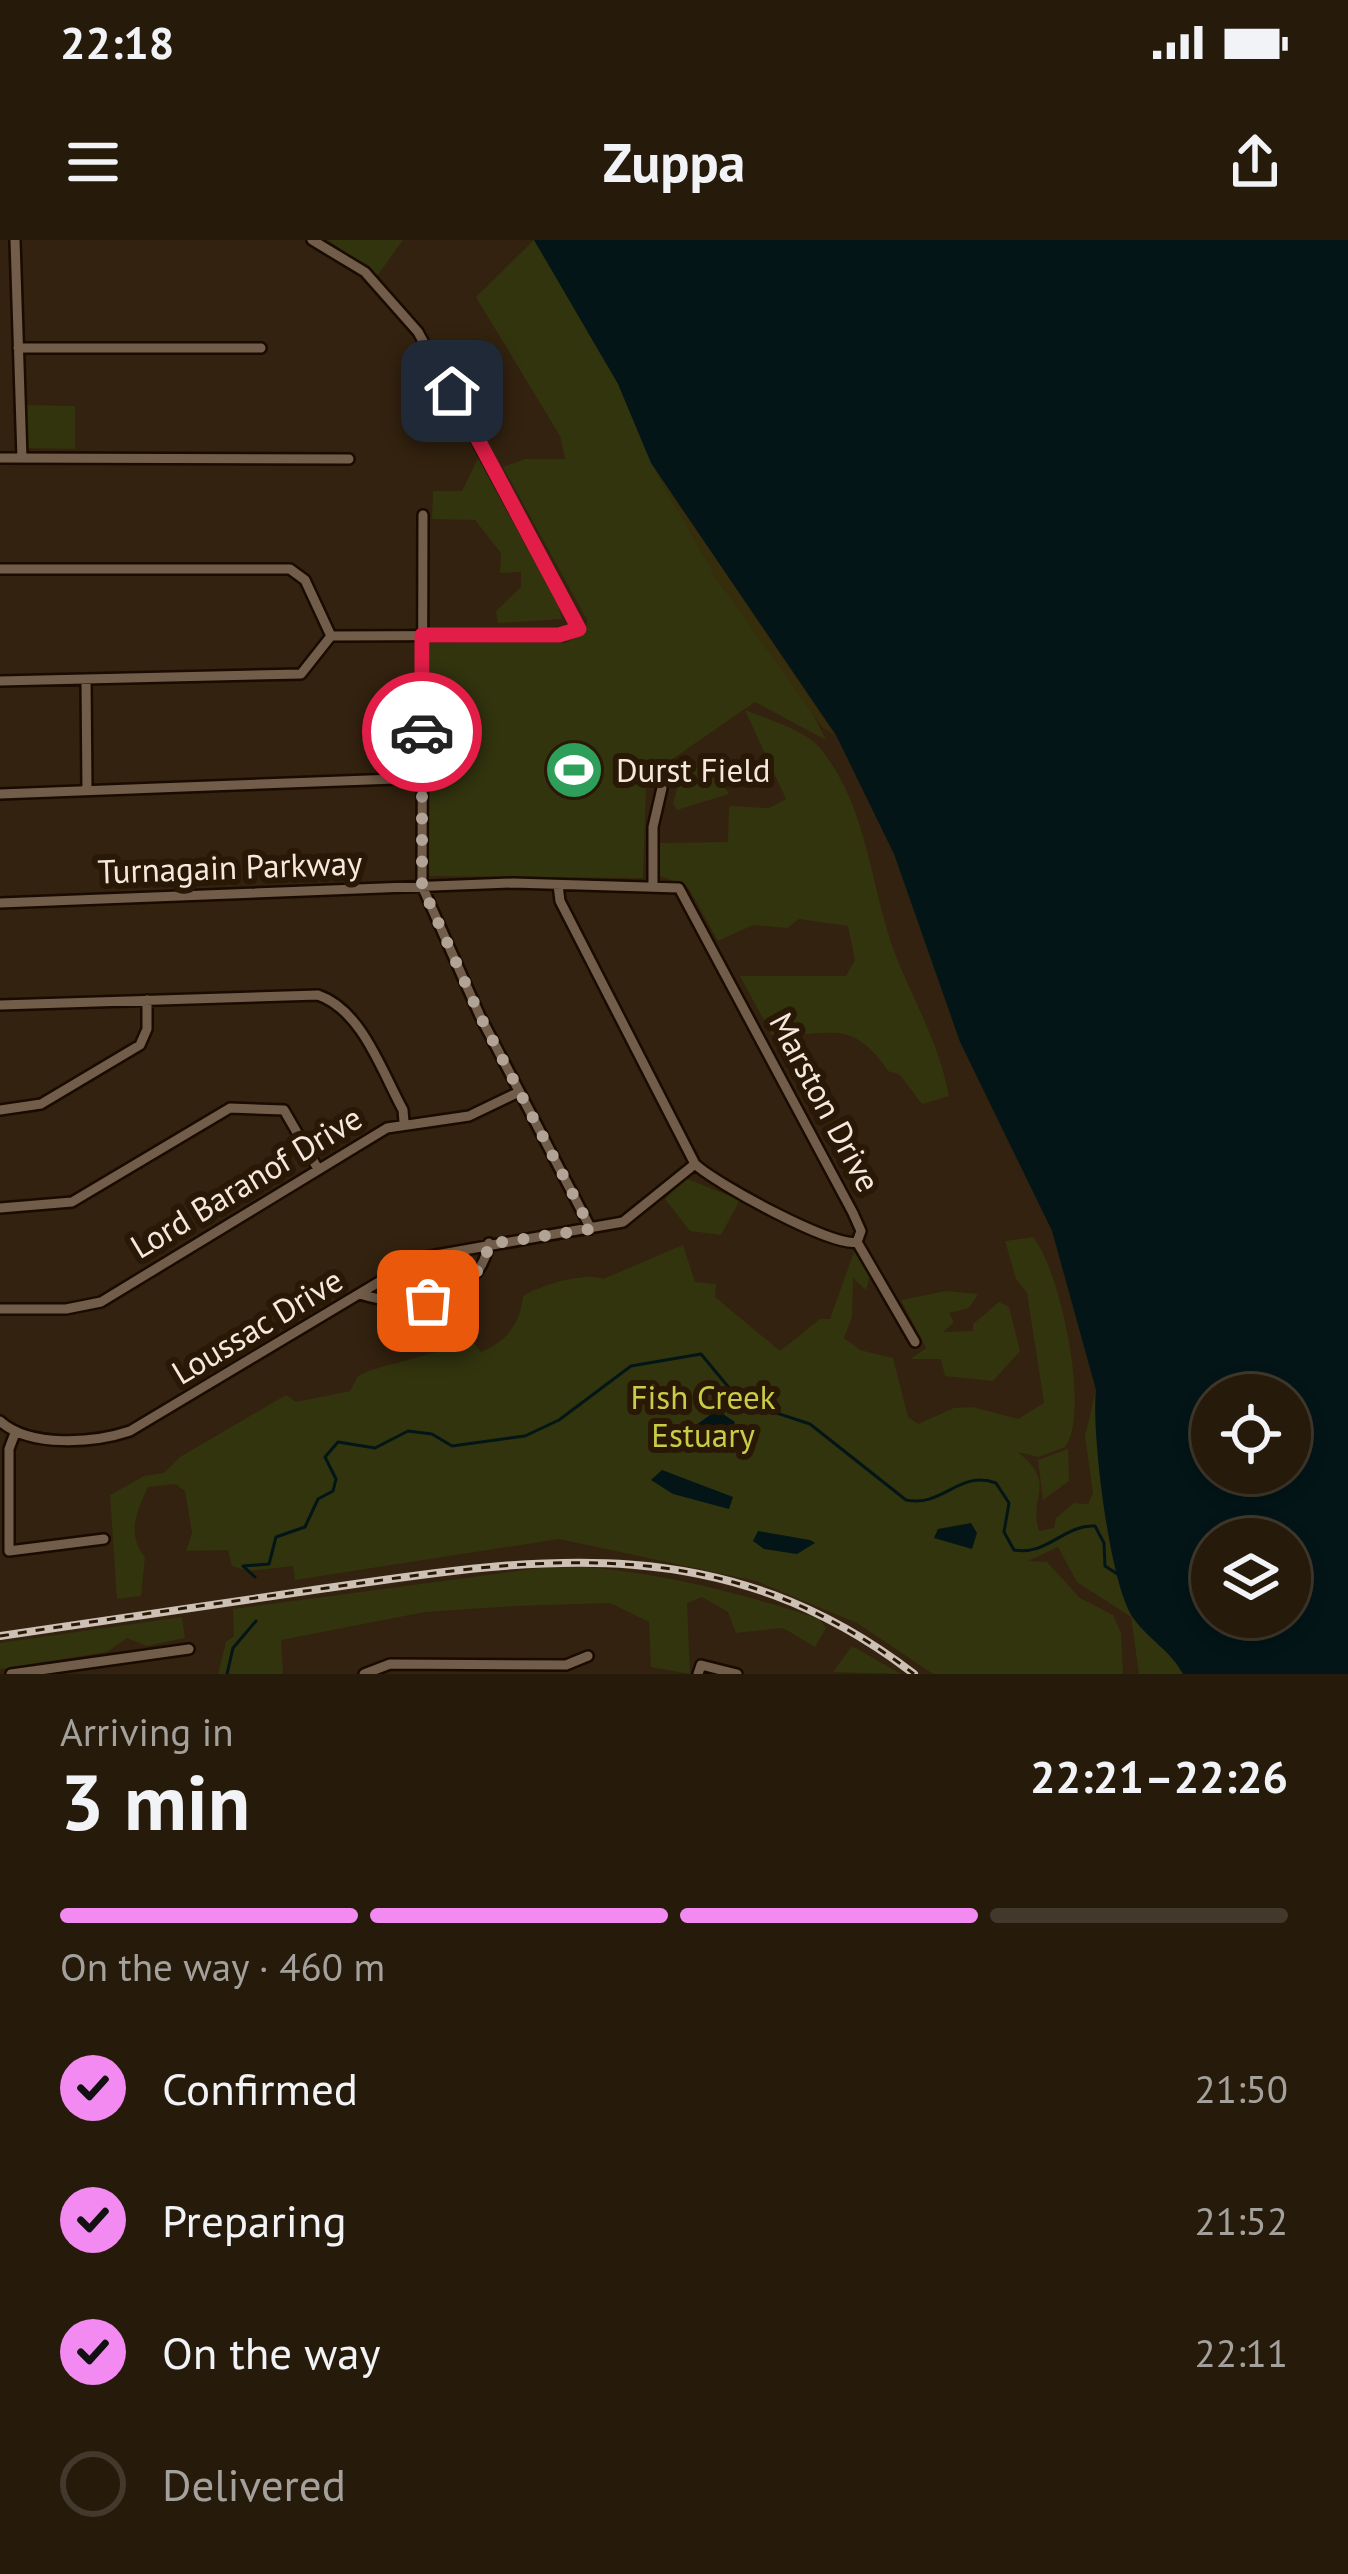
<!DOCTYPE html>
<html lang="en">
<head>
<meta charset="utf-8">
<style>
  body { margin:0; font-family:"PT Sans",sans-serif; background:#2e2314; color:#f1f3f6; height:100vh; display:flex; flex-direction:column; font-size:45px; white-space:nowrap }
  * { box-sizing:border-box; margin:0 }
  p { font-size:39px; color:#a4a19d }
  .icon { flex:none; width:66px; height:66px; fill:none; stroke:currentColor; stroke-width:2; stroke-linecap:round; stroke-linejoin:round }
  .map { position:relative; height:1434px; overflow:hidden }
  .side { display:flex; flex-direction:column; background:#261a0b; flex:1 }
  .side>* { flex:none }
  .tools { position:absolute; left:1191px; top:1134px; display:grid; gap:24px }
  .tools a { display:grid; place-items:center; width:120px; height:120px; border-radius:50%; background:#261a0b; box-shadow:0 6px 18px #0003,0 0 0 3px #42382c; font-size:60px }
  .pin { position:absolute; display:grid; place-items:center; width:102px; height:102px; color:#fff; margin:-51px; border-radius:24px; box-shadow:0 6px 18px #0006 }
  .courier { position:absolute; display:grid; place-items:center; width:120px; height:120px; margin:-60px; border:9px solid #e11d48; border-radius:50%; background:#fff; color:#222; box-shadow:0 3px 15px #0007 }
  .headline em { font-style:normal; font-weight:600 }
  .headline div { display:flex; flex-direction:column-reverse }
  .headline { display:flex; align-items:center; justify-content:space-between; height:204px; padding:0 60px }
  h1 { font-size:78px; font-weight:600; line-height:90px }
  .bar { display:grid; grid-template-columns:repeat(4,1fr); gap:18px 12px; align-content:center; height:144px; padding:0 60px }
  .bar i { height:15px; border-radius:9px; background:#42382c }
  .bar .selected { background:#f28af2 }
  .bar p { grid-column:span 4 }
  ol { padding:0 60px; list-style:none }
  li { display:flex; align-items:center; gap:36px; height:132px }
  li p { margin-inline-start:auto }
  li .icon { padding:12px; border-radius:50%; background:#f28af2; color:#111; stroke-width:4 }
  li:last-child { color:#a4a19d }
  li i { width:66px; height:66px; border:6px solid #42382c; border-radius:50% }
  .status { display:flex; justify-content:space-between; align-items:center; height:84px; padding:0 60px; background:#261a0b; direction:ltr }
  .status svg { height:33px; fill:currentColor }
  header { display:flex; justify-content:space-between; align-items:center; height:156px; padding:0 60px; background:#261a0b; font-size:54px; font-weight:600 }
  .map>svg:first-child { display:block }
  .green { fill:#32340e; fill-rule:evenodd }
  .sand { fill:#352d0c }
  .water { fill:#031517; fill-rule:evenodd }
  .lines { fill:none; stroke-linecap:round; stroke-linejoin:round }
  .stream { stroke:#031517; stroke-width:3 }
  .street-casing { stroke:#1a0b00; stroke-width:14 }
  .street { stroke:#715d49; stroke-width:9 }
  .rail-casing { stroke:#cdc0b4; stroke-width:8 }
  .rail { stroke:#291806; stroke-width:3; stroke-dasharray:9; stroke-linecap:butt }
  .done { stroke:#b1a396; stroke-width:12; stroke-dasharray:0 21.6 }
  .route { stroke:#e11d48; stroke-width:15 }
  .labels { text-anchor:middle; stroke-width:12; stroke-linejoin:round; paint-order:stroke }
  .poi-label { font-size:33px; fill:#f5e9de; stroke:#291806; text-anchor:start }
  .street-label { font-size:33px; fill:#f5e9de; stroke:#291806 }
  .park-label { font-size:33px; fill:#c7cd46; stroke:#291806 }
</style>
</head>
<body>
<div class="status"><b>22:18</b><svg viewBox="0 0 49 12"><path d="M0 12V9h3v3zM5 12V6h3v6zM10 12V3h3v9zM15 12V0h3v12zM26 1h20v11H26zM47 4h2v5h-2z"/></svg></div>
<header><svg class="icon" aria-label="menu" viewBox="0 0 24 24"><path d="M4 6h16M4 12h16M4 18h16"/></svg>Zuppa<svg class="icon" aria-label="share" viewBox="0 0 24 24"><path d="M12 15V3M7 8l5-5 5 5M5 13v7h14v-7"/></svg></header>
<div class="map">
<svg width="1348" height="1434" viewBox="0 0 1348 1434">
  <rect width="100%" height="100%" fill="#33220f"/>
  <path class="green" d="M328,0H403L377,36Z
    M534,0H859L1348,938L1290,1299H1212V1377H1290L1348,1434H1139L1131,1377L1077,1342L1058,1307L1028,1321L1047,1322L1080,1358L1113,1375L1121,1393L1123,1434H933L857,1383L756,1341L559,1299L295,1340L293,1326L249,1331L232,1326L228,1310L186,1311L192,1293L185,1251L175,1244L148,1247C137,1271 126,1294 145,1317L141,1356L117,1359L110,1255L144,1236L164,1233L180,1217L286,1155L296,1162L350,1151L358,1136L371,1130L473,1102L481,1112C507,1101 520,1084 523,1056C540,1045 584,1032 603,1039L683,1005L695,1042L716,1044L715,1057L780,1111L820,1079H830L854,1012L872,1029L866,1050L853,1038L852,1077L844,1098L860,1110L893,1118L908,1177L918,1184L954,1168L973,1167L1018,1179L1044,1163L1027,1053L1016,1039L1005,1001L1033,997C1060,1029 1091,1173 1065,1207L1038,1217L1018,1212C1058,1245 1028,1254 1039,1291L1054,1288L1056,1278L1074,1263L1088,1264L1093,1253L1085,1196L1096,1150L1052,991L960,802L894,614L839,493L664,241L716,338L805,458L826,500L755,462L658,529L646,547L643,638L427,636L429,402L565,403L586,392L587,380L503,227L525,219H565L560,196L476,57ZM1212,1155H1290V1233H1212Z
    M25,165L75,166V209L25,208Z
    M479,216L559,368L562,379L498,383L496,371L521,347V332L500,333L501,313L475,280L432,279L433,251H462Z
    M745,470C767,479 805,490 820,508C871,570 870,656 900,726C919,771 940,808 949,856L922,864L900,835L888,831C852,778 831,795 773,797L740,736H846L855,720L848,686L799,679L787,688L753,685L718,701L688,647L660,636L658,603L728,602L729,566L769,568L786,559Z
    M704,515L729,554L677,570L673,563L678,546Z
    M685,938L740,960L721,995L690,991L665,959Z
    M473,1017C454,1054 424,1055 385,1053L419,1029Z
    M946,1051L978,1054L969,1068L949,1073L954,1082L943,1092L973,1091V1084L999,1062L1009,1067L1020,1111L993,1141L945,1136L941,1119H911L926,1108L901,1060Z
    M1068,1209L1069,1241L1043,1260L1038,1220Z
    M563,1325C653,1331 733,1350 819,1379L826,1388L815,1407L783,1388L736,1393L728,1372L702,1357L687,1363L690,1434L651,1427L649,1382L610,1363L515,1366L425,1372L281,1400L283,1434H218L226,1402L234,1396L233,1369Z
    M182,1377L185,1398L147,1406L127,1398L107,1412L0,1429V1403Z
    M852,1406L901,1434L833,1432Z"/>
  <path class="sand" d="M651,223L835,495L822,487L716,338Z"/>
  <path class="water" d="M534,0H1348V1434H1183C1170,1410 1149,1400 1134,1379C1110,1349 1091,1191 1096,1150L1052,991L960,802L894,614L836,495L651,223L618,144ZM1290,1155V1233H1212V1155ZM1290,1299V1377H1212V1299Z
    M717,1170L735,1182L728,1198L696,1185Z
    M662,1230L733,1257L729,1269L673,1254L651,1240Z
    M971,1283L977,1293L972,1309L934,1298L938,1289Z
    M758,1291L810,1300L815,1303L797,1314L764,1309L753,1301Z"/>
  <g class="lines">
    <path class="stream" d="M255,1337L243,1326L269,1324L276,1297L305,1287L318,1259L333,1251L336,1239L325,1217L338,1202L375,1208L408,1191L432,1194L452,1206L525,1196L559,1180L631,1126L701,1114L740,1161L810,1184L906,1260C942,1268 960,1229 996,1243L1009,1263L1004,1292L1014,1310C1047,1316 1065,1284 1095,1286L1104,1303L1105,1326L1119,1335
      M227,1434L233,1408L256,1381"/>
    <g class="street-casing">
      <path id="street" d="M15,0L22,218
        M312,0L365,32L418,92L579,389L559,395L331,396
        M18,108H261
        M0,218L349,219
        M423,275L422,646L480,776L591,989
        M0,329H290L305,340L331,396
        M86,439L87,549
        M0,441L301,434L331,396
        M0,554L422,538
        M558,645L560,661L695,924
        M653,645V587L662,548
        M0,663L513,643L679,648L853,973L861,991L857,1002L915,1102
        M0,765L318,755C362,770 382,832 403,870L404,882
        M0,870L41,864L140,805L147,789V760
        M695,924C715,943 833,1008 857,1002
        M0,968L72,962L230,868L284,870L318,929
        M360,1054C409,1070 478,1064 489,1003
        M0,1069H66L101,1062L387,888L469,876L519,852
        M0,1181C30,1208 94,1203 130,1191L419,1018L623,982L695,924
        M15,1193L9,1209V1311L104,1299
        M11,1434L189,1409
        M364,1434L390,1424L566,1425L588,1416
        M698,1434L701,1425L737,1434"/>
    </g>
    <use href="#street" class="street"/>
    <g class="rail-casing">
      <path id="rail" d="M0,1396C109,1379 218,1363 327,1348C545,1316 725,1289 914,1434"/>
    </g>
    <use href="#rail" class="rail"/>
  </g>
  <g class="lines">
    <path class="done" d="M422,492V646L480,776L591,989L489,1004C484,1032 457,1058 428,1061"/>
    <path class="route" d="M422,492V395H559L579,389L452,151"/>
  </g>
  <defs>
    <g id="stadium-disc" transform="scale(3)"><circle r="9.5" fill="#2e9e5b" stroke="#291806"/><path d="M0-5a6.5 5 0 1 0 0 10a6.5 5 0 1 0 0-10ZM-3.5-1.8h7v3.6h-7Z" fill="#fff"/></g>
  </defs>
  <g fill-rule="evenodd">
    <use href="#stadium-disc" x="574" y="530"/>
  </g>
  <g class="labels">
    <g class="poi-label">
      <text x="616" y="542">Durst Field</text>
    </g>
    <g class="street-label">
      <text transform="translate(230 627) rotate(-2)" y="12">Turnagain Parkway</text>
      <text transform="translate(825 862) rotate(62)" y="12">Marston Drive</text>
      <text transform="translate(246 942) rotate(-31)" y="12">Lord Baranof Drive</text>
      <text transform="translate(257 1086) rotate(-31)" y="12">Loussac Drive</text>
    </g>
    <g class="park-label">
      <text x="703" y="1169">Fish Creek<tspan x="703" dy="38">Estuary</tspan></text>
    </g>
  </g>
</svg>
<div class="tools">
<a><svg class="icon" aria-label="locate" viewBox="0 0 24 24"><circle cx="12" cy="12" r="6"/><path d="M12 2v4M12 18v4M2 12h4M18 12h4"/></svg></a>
<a><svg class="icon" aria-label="layers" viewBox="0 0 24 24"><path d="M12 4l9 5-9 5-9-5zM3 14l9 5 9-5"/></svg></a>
</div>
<div class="pin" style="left:428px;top:1061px;background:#ea580c"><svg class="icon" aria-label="bag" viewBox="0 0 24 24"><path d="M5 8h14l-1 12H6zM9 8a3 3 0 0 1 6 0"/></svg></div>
<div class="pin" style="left:452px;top:151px;background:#1f2937"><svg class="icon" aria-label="home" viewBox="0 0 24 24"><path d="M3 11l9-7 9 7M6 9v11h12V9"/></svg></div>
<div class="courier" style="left:422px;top:492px"><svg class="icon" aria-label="car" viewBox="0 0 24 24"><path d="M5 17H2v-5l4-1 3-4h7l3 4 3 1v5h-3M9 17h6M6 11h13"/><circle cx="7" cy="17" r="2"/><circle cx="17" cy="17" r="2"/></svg></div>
</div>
<section class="side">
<div class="headline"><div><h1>3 min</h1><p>Arriving in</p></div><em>22:21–22:26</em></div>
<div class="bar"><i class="selected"></i><i class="selected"></i><i class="selected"></i><i></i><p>On the way · 460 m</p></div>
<ol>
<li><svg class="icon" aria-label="check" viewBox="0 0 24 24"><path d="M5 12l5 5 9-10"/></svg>Confirmed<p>21:50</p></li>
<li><svg class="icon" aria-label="check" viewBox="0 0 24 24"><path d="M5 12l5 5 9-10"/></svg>Preparing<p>21:52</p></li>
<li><svg class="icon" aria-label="check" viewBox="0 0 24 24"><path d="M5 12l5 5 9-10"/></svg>On the way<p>22:11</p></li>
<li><i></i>Delivered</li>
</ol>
</section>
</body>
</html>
